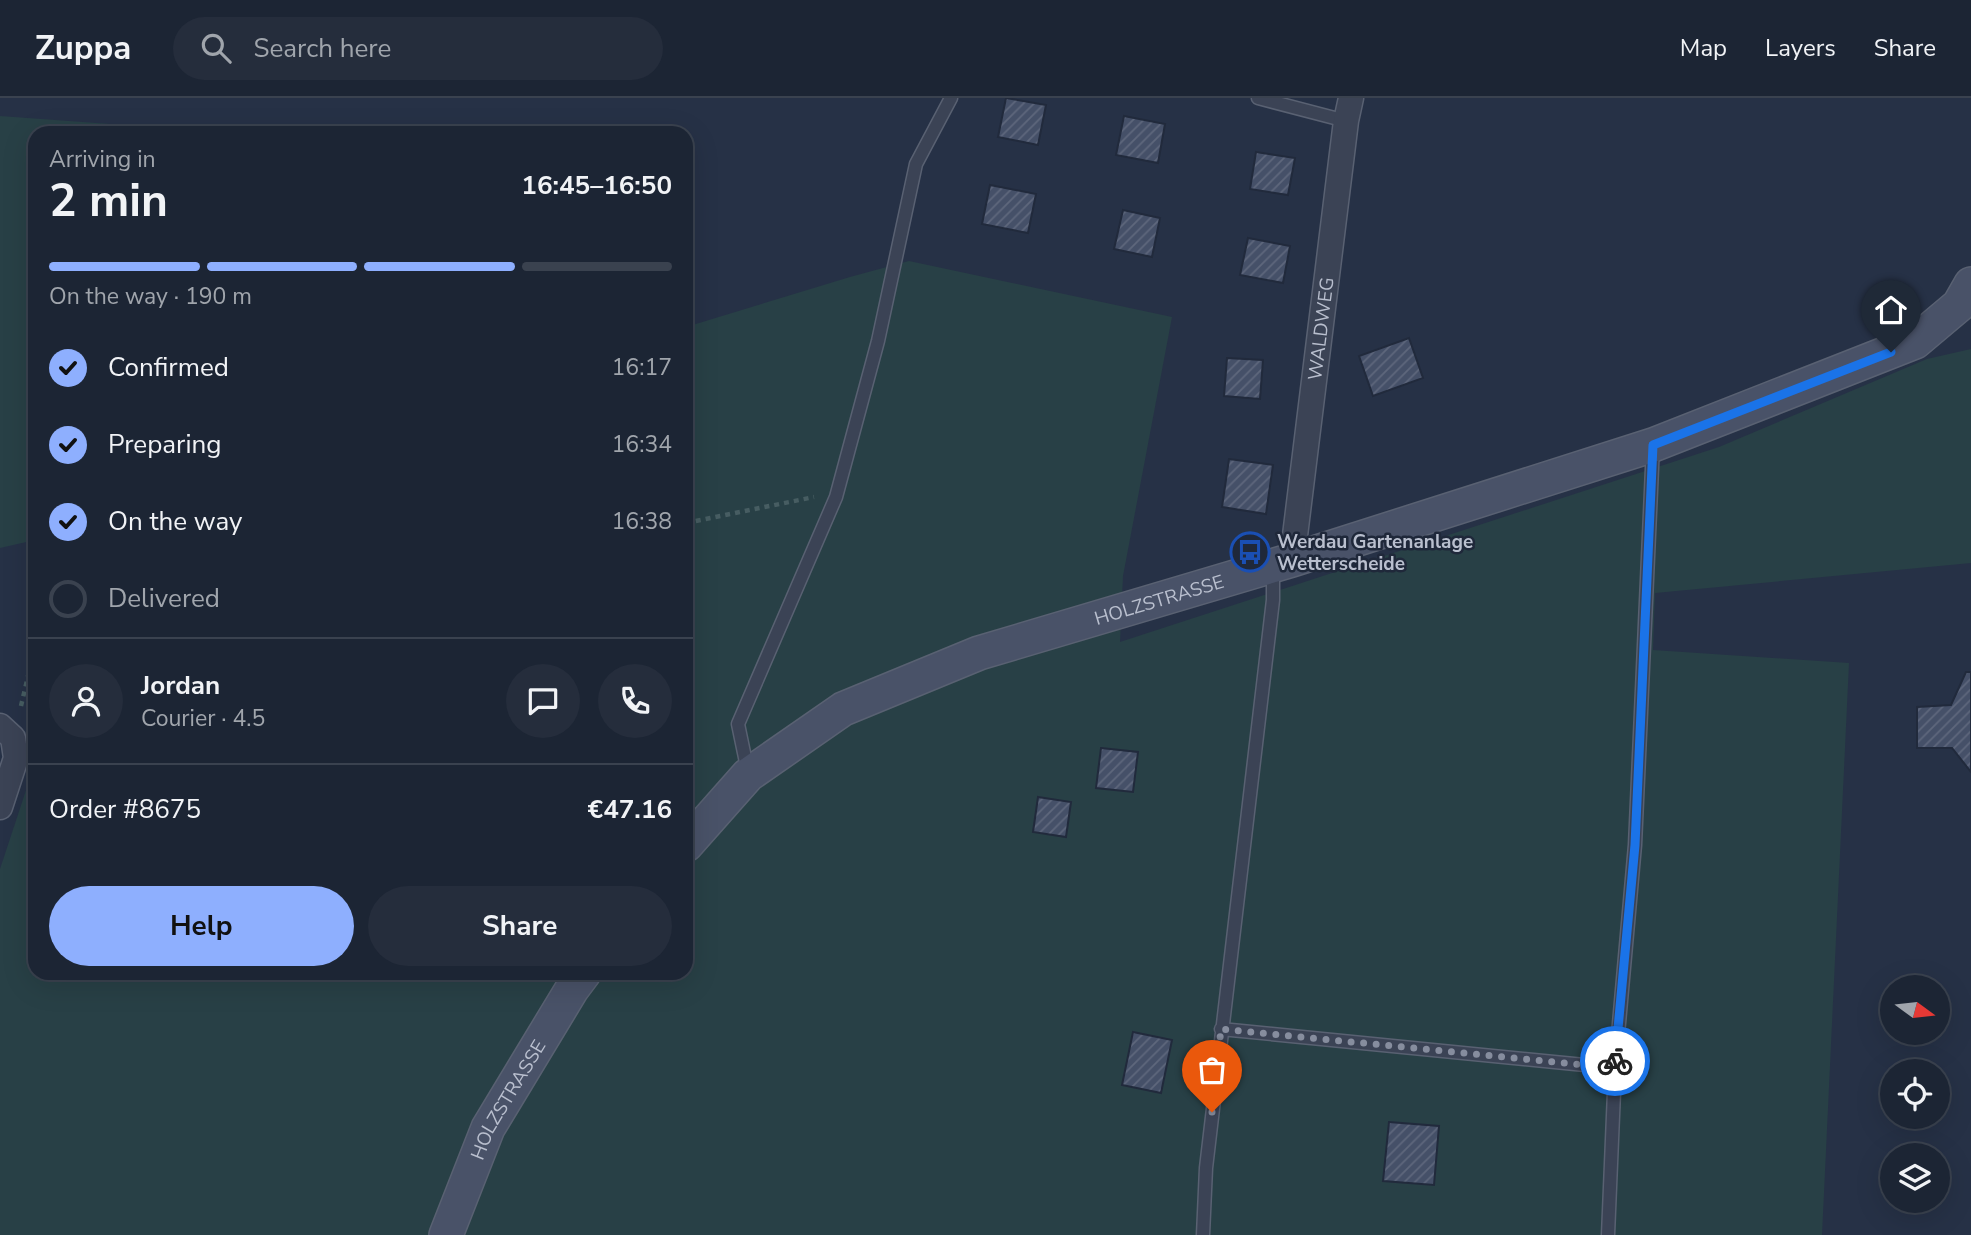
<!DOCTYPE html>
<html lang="en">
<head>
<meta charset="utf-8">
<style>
  body { margin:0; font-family:"Nunito Sans",sans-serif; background:#252d3c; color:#f1f3f6; height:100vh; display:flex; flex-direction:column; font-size:26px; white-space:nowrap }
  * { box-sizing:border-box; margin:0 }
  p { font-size:23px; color:#a0a5ac }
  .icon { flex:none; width:38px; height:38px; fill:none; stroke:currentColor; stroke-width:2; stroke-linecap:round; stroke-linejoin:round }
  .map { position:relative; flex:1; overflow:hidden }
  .panel { position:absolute; left:28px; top:28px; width:665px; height:854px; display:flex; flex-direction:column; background:#1c2534; border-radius:21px; box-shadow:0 7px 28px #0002,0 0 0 2px #3a424f }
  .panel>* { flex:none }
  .needle { width:46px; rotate:105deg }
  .buttons { position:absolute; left:1880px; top:877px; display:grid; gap:14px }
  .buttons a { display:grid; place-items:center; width:70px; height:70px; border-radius:50%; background:#1c2534; box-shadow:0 7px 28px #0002,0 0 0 2px #3a424f; font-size:35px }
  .pin { position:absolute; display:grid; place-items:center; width:60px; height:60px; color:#fff; margin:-72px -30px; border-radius:50% 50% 50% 0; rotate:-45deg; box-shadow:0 0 7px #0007 }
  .pin .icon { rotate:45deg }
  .courier { position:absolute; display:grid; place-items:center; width:70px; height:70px; margin:-35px; border:5px solid #1a73e8; border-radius:50%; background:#fff; color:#222; box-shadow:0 2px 9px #0007 }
  .overview em { font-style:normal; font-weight:700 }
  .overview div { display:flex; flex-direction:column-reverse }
  .overview { display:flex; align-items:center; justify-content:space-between; height:119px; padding:0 21px }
  h1 { font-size:46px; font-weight:700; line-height:52px }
  .bar { display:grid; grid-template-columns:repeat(4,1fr); gap:10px 7px; align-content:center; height:84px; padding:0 21px }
  .bar i { height:9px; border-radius:5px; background:#3a424f }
  .bar .selected { background:#8eaffe }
  .bar p { grid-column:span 4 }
  .line { display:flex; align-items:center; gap:18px; padding:0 21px; border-top:2px solid #3a424f }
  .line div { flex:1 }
  .round { display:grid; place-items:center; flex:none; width:74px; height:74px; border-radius:37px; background:#252d3c }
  ol { padding:0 21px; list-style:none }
  li { display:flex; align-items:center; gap:21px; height:77px }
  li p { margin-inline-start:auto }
  li .icon { padding:7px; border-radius:50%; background:#8eaffe; color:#111; stroke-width:4 }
  li:last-child { color:#a0a5ac }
  li i { width:38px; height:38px; border:4px solid #3a424f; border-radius:50% }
  .primary-button { display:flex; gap:14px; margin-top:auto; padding:14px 21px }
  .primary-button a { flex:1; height:80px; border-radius:42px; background:#8eaffe; color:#111; font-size:28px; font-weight:700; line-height:80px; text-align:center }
  .primary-button a+a { background:#252d3c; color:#f1f3f6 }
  header { display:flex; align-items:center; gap:42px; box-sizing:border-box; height:98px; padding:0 35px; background:#1c2534; border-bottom:2px solid #3a424f }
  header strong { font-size:33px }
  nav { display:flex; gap:38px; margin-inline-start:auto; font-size:24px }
  .search { width:490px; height:63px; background:#252d3c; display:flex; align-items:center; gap:18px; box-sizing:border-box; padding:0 24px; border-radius:38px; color:#a0a5ac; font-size:26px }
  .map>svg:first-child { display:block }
  .green { fill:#284046 }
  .building { fill:url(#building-hatch); stroke:#212a3c; stroke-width:2 }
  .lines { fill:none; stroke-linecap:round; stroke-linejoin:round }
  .lane-casing { stroke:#596172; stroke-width:15 }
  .street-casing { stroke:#596172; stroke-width:27 }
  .secondary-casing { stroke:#596172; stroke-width:36 }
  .path { stroke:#475d62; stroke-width:4.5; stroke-dasharray:5 5; stroke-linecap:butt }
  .lane { stroke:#3b4355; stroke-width:12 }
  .street { stroke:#3b4355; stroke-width:24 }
  .secondary { stroke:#495268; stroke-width:33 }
  .done { stroke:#868d9e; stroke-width:7; stroke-dasharray:0 12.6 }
  .route { stroke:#1a73e8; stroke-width:9 }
  .labels { text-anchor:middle; stroke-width:5; stroke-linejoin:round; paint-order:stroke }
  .street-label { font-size:19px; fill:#b9bfce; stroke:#1f283a }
  .poi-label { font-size:19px; font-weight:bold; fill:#b9bfce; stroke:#1f283a; text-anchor:start }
</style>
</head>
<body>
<header>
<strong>Zuppa</strong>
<div class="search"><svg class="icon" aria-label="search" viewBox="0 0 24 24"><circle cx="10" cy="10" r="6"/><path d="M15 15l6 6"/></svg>Search here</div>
<nav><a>Map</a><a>Layers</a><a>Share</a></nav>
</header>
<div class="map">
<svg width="1971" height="1137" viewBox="0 0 1971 1137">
  <defs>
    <pattern id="building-hatch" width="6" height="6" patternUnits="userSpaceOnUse" patternTransform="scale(1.75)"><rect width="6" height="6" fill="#455068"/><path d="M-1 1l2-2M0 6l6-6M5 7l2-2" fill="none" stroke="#5e677c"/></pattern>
  </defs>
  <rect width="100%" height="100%" fill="#263146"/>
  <path class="green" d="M0,18L234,35H35V442L0,450Z
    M909,163L1172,219L1123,478L1120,544L1719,349L1927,261L1971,251V465L1655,495L1653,552L1849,565L1822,1137H0V771L35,665V875H686V229L850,179Z"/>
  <path class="building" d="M1006,0L1046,7L1038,47L998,39Z
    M1124,18L1165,26L1158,65L1116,57Z
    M1256,54L1295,60L1288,97L1250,91Z
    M990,87L1036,96L1028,135L982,126Z
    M1123,112L1160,120L1152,159L1114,151Z
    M1248,140L1290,148L1283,185L1240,177Z
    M1409,240L1423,280L1373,298L1359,258Z
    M1227,260L1263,262L1260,301L1224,298Z
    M1229,361L1273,367L1266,416L1222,409Z
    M1966,574H1971V674L1952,650H1917V609L1951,607Z
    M1101,650L1138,654L1133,694L1096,690Z
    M1038,699L1071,704L1066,739L1033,734Z
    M1133,934L1172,942L1161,995L1122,987Z
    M1389,1024L1439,1028L1434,1087L1383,1083Z"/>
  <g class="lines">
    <g class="lane-casing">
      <path id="lane" d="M1258,0L1346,23
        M748,674L738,626L836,399L878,243L916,66L951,0
        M1221,931L1615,970
        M1203,1137L1206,1070L1273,502V468
        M1608,1137L1615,970L1635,747L1653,348"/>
    </g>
    <g class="street-casing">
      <g id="street">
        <path id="s1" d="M1292,462L1346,23L1351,0"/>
        <path d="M0,628L13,640L16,660L0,709"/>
      </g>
    </g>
    <g class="secondary-casing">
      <g id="secondary">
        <path id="s2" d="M686,747L748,677L843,611L979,555L1292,462L1653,347L1915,244L1959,207L1971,186"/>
        <path id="s3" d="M446,1137L488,1030L572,891L584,875"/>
      </g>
    </g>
    <path class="path" d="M686,425L814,399
      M21,608L35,548"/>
    <use href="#lane" class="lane"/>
    <use href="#street" class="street"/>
    <use href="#secondary" class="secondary"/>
  </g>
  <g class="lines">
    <path class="done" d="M1212,1014L1221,931L1615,970V963"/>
    <path class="route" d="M1615,963L1635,747L1653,347L1891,254"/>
  </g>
  <defs>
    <g id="bus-ring" transform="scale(2.0125)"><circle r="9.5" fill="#1f283a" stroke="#1a4fb4" stroke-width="1.5"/><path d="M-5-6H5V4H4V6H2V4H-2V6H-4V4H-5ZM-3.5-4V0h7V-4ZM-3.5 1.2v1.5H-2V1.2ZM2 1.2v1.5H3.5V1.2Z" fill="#1a4fb4"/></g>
  </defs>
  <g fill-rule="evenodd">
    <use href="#bus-ring" x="1250" y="454"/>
  </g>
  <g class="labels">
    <g class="street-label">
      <text dy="7" stroke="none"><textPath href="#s1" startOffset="233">WALDWEG</textPath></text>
      <text dy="7" stroke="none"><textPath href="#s2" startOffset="544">HOLZSTRASSE</textPath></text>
      <text dy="7" stroke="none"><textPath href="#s3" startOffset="149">HOLZSTRASSE</textPath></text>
    </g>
    <g class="poi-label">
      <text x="1277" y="450">Werdau Gartenanlage<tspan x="1277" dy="22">Wetterscheide</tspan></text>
    </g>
  </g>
</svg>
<div class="buttons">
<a><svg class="needle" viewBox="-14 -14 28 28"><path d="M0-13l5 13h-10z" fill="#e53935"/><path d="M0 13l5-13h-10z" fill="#a0a5ac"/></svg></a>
<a><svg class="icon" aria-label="locate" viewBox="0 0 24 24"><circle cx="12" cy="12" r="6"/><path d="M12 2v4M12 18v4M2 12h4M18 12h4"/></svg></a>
<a><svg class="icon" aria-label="layers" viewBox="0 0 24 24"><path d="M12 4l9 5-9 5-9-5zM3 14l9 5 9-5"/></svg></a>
</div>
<div class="pin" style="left:1212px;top:1014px;background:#ea580c"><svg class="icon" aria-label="bag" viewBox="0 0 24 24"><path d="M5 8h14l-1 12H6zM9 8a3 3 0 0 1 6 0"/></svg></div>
<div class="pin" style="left:1891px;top:254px;background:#1f2937"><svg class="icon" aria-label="home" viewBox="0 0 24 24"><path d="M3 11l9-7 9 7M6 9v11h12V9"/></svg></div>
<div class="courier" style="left:1615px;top:963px"><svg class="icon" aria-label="bike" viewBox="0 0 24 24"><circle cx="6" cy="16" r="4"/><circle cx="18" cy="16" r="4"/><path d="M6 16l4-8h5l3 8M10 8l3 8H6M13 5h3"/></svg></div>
<section class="panel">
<div class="overview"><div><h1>2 min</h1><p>Arriving in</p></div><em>16:45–16:50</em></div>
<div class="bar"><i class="selected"></i><i class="selected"></i><i class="selected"></i><i></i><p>On the way · 190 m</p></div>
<ol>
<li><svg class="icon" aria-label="check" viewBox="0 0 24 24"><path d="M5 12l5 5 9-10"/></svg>Confirmed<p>16:17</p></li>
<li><svg class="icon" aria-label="check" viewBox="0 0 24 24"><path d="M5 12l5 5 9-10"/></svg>Preparing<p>16:34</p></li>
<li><svg class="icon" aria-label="check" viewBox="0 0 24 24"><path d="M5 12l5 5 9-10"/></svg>On the way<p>16:38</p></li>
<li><i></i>Delivered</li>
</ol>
<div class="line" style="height:126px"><a class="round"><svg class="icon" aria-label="person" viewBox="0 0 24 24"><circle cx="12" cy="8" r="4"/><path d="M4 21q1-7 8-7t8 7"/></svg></a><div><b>Jordan</b><p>Courier · 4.5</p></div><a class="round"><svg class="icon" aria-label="chat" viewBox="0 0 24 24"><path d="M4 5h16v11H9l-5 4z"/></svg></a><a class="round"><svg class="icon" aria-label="phone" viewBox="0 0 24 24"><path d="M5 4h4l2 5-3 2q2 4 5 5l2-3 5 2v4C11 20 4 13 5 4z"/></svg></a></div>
<div class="line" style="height:91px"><div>Order #8675</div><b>€47.16</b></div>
<div class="primary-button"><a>Help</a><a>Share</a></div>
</section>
</div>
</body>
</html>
